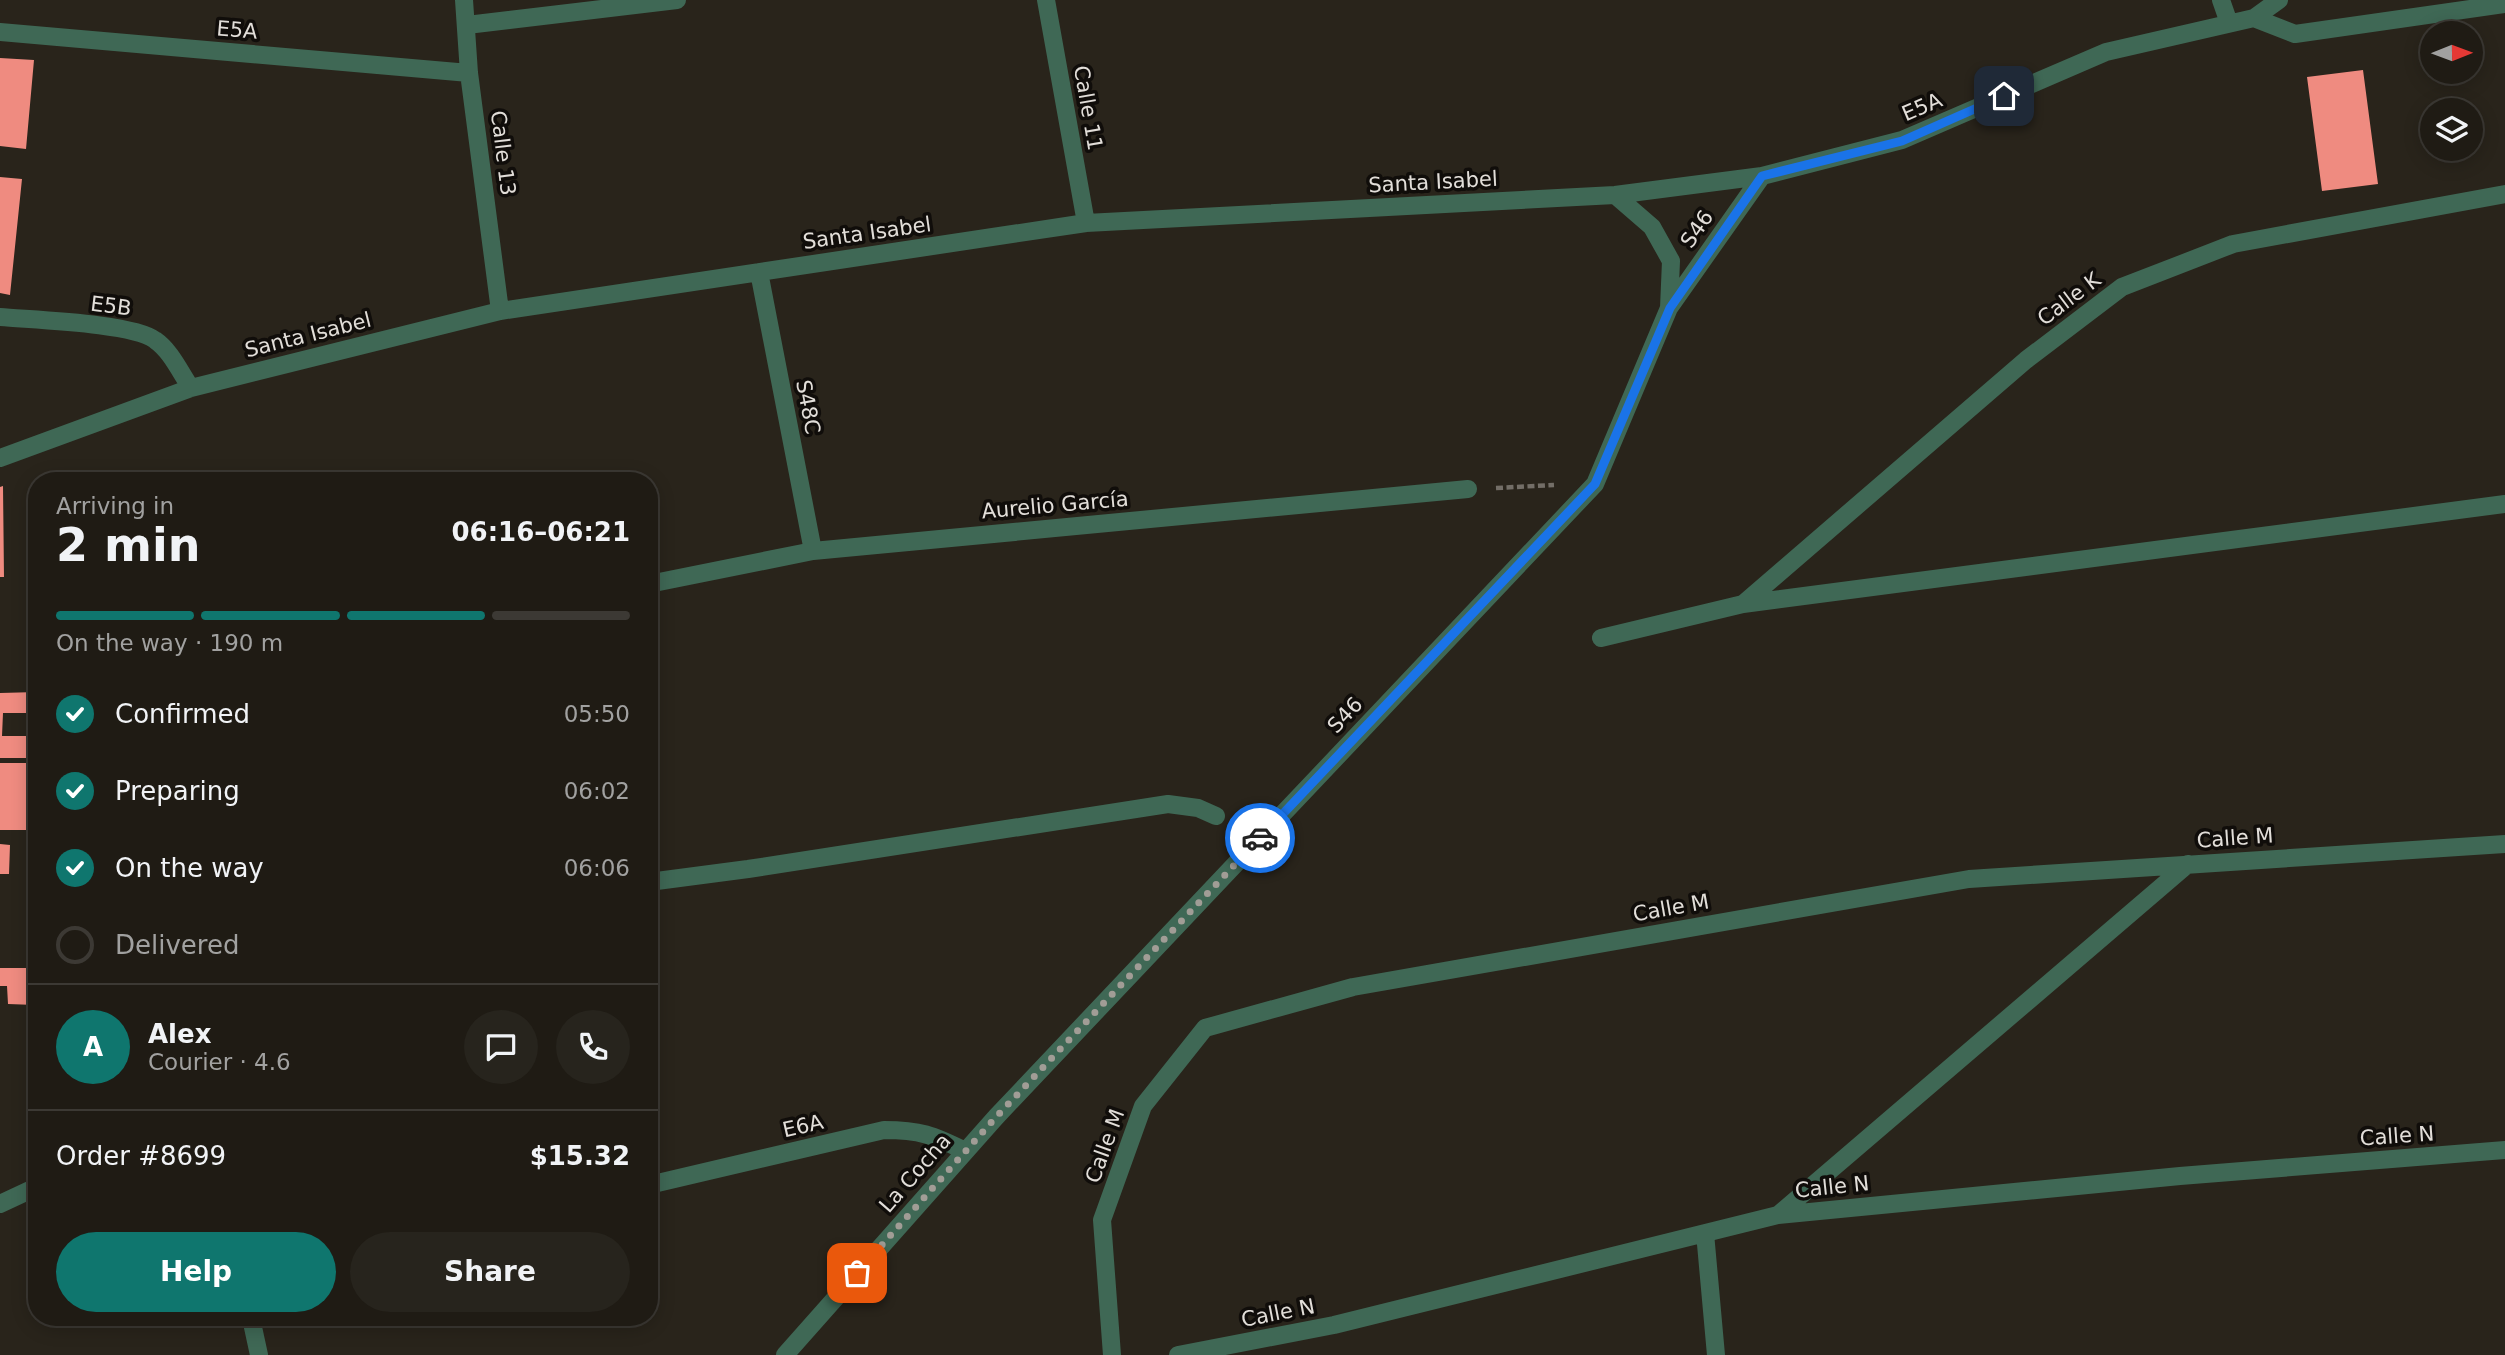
<!DOCTYPE html>
<html lang="en">
<head>
<meta charset="utf-8">
<style>
  body { margin:0; font-family:"DejaVu Sans",sans-serif; background:#27241d; color:#f1f3f6; height:100vh; display:flex; flex-direction:column; font-size:26px; white-space:nowrap }
  * { box-sizing:border-box; margin:0 }
  p { font-size:23px; color:#a1a1a0 }
  .icon { flex:none; width:38px; height:38px; fill:none; stroke:currentColor; stroke-width:2; stroke-linecap:round; stroke-linejoin:round }
  .map { position:relative; flex:1; overflow:hidden }
  .details { position:absolute; left:28px; top:472px; width:630px; height:854px; display:flex; flex-direction:column; background:#1f1b14; border-radius:28px; box-shadow:0 4px 18px #0003,0 0 0 2px #3c3934 }
  .details>* { flex:none }
  .needle { width:46px; rotate:89deg }
  .controls { position:absolute; left:2420px; top:21px; display:grid; gap:14px }
  .controls a { display:grid; place-items:center; width:63px; height:63px; border-radius:50%; background:#1f1b14; box-shadow:0 4px 18px #0003,0 0 0 2px #3c3934; font-size:35px }
  .pin { position:absolute; display:grid; place-items:center; width:60px; height:60px; color:#fff; margin:-30px; border-radius:14px; box-shadow:0 4px 10px #0006 }
  .courier { position:absolute; display:grid; place-items:center; width:70px; height:70px; margin:-35px; border:5px solid #1a73e8; border-radius:50%; background:#fff; color:#222; box-shadow:0 2px 9px #0007 }
  .overview em { font-style:normal; font-weight:600 }
  .overview div { display:flex; flex-direction:column-reverse }
  .overview { display:flex; align-items:center; justify-content:space-between; height:119px; padding:0 28px }
  h1 { font-size:46px; font-weight:600; line-height:52px }
  .bar { display:grid; grid-template-columns:repeat(4,1fr); gap:10px 7px; align-content:center; height:84px; padding:0 28px }
  .bar i { height:9px; border-radius:5px; background:#3c3934 }
  .bar .active { background:#0f766e }
  .bar p { grid-column:span 4 }
  .line { display:flex; align-items:center; gap:18px; padding:0 28px; border-top:2px solid #3c3934 }
  .line div { flex:1 }
  .round { display:grid; place-items:center; flex:none; width:74px; height:74px; border-radius:37px; background:#27241d }
  ol { padding:0 28px; list-style:none }
  li { display:flex; align-items:center; gap:21px; height:77px }
  li p { margin-inline-start:auto }
  li .icon { padding:7px; border-radius:50%; background:#0f766e; color:#fff; stroke-width:4 }
  li:last-child { color:#a1a1a0 }
  li i { width:38px; height:38px; border:4px solid #3c3934; border-radius:50% }
  .button { display:flex; gap:14px; margin-top:auto; padding:14px 28px }
  .button a { flex:1; height:80px; border-radius:42px; background:#0f766e; color:#fff; font-size:28px; font-weight:600; line-height:80px; text-align:center }
  .button a+a { background:#27241d; color:#f1f3f6 }
  .map>svg:first-child { display:block }
  .building { fill:#ef8b80 }
  .lines { fill:none; stroke-linecap:round; stroke-linejoin:round }
  .path { stroke:#736e67; stroke-width:4.5; stroke-dasharray:7 3.5; stroke-linecap:butt }
  .minor { stroke:#3f6855; stroke-width:18 }
  .done { stroke:#a19d96; stroke-width:7; stroke-dasharray:0 12.6 }
  .route { stroke:#1a73e8; stroke-width:9 }
  .labels { text-anchor:middle; stroke-width:7; stroke-linejoin:round; paint-order:stroke }
  .street-label { font-size:21px; fill:#e2ded9; stroke:#100d0a }
</style>
</head>
<body>
<div class="map">
<svg width="2505" height="1355" viewBox="0 0 2505 1355">
  <rect width="100%" height="100%" fill="#29241b"/>
  <path class="building" d="M0,58L34,60L26,149L0,146Z
    M2363,70L2378,184L2322,191L2307,77Z
    M0,177L22,179L10,295L0,293Z
    M3,486L4,577H0V487Z
    M37,692V713H3L2,736H37V758H0V693Z
    M0,763H37V830H0Z
    M0,844L10,845L9,874H0Z
    M0,968H35V1005L8,1004L7,986H0Z"/>
  <g class="lines">
    <path class="path" d="M1496,488L1554,485"/>
    <path class="minor" d="M464,0L469,73L500,311
      M1046,0L1086,223
      M2221,0L2229,23
      M2254,18L2295,34L2505,4
      M467,25L677,0
      M0,32L469,73
      M1615,195L1652,227L1671,261L1669,308
      M759,272L813,551
      M0,317C32,320 133,323 155,340C171,351 180,372 191,388
      M0,458L191,388L500,311L1086,223L1615,195L1762,176L1902,140L2106,52L2254,18L2279,0
      M649,584L813,551L1468,489
      M1743,604L2505,504
      M1601,638L1743,604L2026,360L2122,287L2233,244L2505,194
      M649,882L748,869L1168,804L1198,808L1216,816
      M649,1185L884,1130C920,1130 933,1135 965,1151
      M0,1204L30,1190
      M1778,1215L2188,864
      M1705,1233L1716,1355
      M251,1318L259,1355
      M785,1355L996,1117L1595,484L1669,308L1762,176
      M1112,1355L1102,1220L1143,1106L1205,1028L1353,987L1969,879L2505,844
      M1178,1355L1334,1325L1778,1215L2180,1176L2505,1150"/>
  </g>
  <g class="lines">
    <path class="done" d="M857,1273L996,1117L1260,838"/>
    <path class="route" d="M1260,838L1595,484L1670,308L1762,176L1902,141L2004,96"/>
  </g>
  <g class="labels">
    <g class="street-label">
      <text transform="translate(237 30) rotate(5)" y="7">E5A</text>
      <text transform="translate(1922 107) rotate(-23)" y="7">E5A</text>
      <text transform="translate(1088 108) rotate(80)" y="7">Calle 11</text>
      <text transform="translate(503 153) rotate(83)" y="7">Calle 13</text>
      <text transform="translate(1433 182) rotate(-3)" y="7">Santa Isabel</text>
      <text transform="translate(1697 229) rotate(-55)" y="7">S46</text>
      <text transform="translate(867 233) rotate(-8)" y="7">Santa Isabel</text>
      <text transform="translate(2069 299) rotate(-37)" y="7">Calle K</text>
      <text transform="translate(111 306) rotate(7)" y="7">E5B</text>
      <text transform="translate(308 335) rotate(-14)" y="7">Santa Isabel</text>
      <text transform="translate(808 407) rotate(79)" y="7">S48C</text>
      <text transform="translate(1055 505) rotate(-5)" y="7">Aurelio García</text>
      <text transform="translate(1345 715) rotate(-47)" y="7">S46</text>
      <text transform="translate(2235 838) rotate(-4)" y="7">Calle M</text>
      <text transform="translate(1671 908) rotate(-10)" y="7">Calle M</text>
      <text transform="translate(803 1126) rotate(-13)" y="7">E6A</text>
      <text transform="translate(2397 1136) rotate(-4)" y="7">Calle N</text>
      <text transform="translate(1105 1146) rotate(-70)" y="7">Calle M</text>
      <text transform="translate(915 1173) rotate(-49)" y="7">La Cocha</text>
      <text transform="translate(1832 1187) rotate(-6)" y="7">Calle N</text>
      <text transform="translate(1278 1313) rotate(-11)" y="7">Calle N</text>
    </g>
  </g>
</svg>
<div class="controls">
<a><svg class="needle" viewBox="-14 -14 28 28"><path d="M0-13l5 13h-10z" fill="#e53935"/><path d="M0 13l5-13h-10z" fill="#a1a1a0"/></svg></a>
<a><svg class="icon" aria-label="layers" viewBox="0 0 24 24"><path d="M12 4l9 5-9 5-9-5zM3 14l9 5 9-5"/></svg></a>
</div>
<div class="pin" style="left:857px;top:1273px;background:#ea580c"><svg class="icon" aria-label="bag" viewBox="0 0 24 24"><path d="M5 8h14l-1 12H6zM9 8a3 3 0 0 1 6 0"/></svg></div>
<div class="pin" style="left:2004px;top:96px;background:#1f2937"><svg class="icon" aria-label="home" viewBox="0 0 24 24"><path d="M3 11l9-7 9 7M6 9v11h12V9"/></svg></div>
<div class="courier" style="left:1260px;top:838px"><svg class="icon" aria-label="car" viewBox="0 0 24 24"><path d="M5 17H2v-5l4-1 3-4h7l3 4 3 1v5h-3M9 17h6M6 11h13"/><circle cx="7" cy="17" r="2"/><circle cx="17" cy="17" r="2"/></svg></div>
<section class="details">
<div class="overview"><div><h1>2 min</h1><p>Arriving in</p></div><em>06:16–06:21</em></div>
<div class="bar"><i class="active"></i><i class="active"></i><i class="active"></i><i></i><p>On the way · 190 m</p></div>
<ol>
<li><svg class="icon" aria-label="check" viewBox="0 0 24 24"><path d="M5 12l5 5 9-10"/></svg>Confirmed<p>05:50</p></li>
<li><svg class="icon" aria-label="check" viewBox="0 0 24 24"><path d="M5 12l5 5 9-10"/></svg>Preparing<p>06:02</p></li>
<li><svg class="icon" aria-label="check" viewBox="0 0 24 24"><path d="M5 12l5 5 9-10"/></svg>On the way<p>06:06</p></li>
<li><i></i>Delivered</li>
</ol>
<div class="line" style="height:126px"><b class="round" style="background:#0f766e;color:#fff">A</b><div><b>Alex</b><p>Courier · 4.6</p></div><a class="round"><svg class="icon" aria-label="chat" viewBox="0 0 24 24"><path d="M4 5h16v11H9l-5 4z"/></svg></a><a class="round"><svg class="icon" aria-label="phone" viewBox="0 0 24 24"><path d="M5 4h4l2 5-3 2q2 4 5 5l2-3 5 2v4C11 20 4 13 5 4z"/></svg></a></div>
<div class="line" style="height:91px"><div>Order #8699</div><b>$15.32</b></div>
<div class="button"><a>Help</a><a>Share</a></div>
</section>
</div>
</body>
</html>
